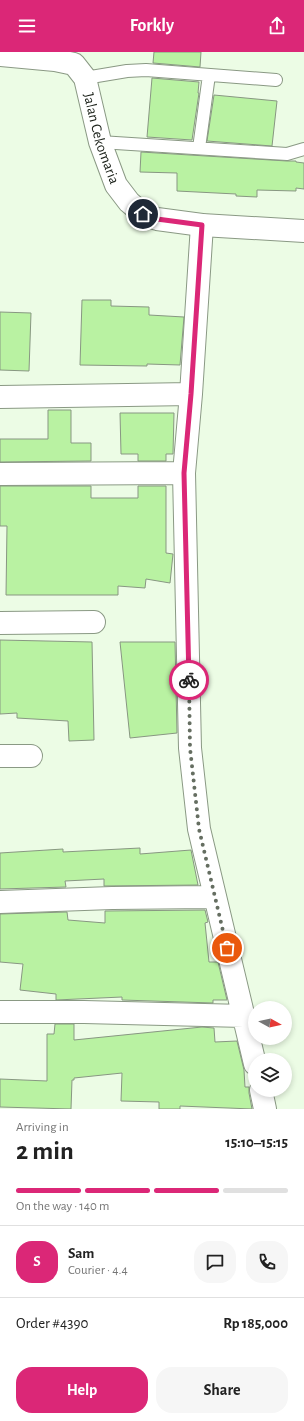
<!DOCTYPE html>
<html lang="en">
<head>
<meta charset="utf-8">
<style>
  body { margin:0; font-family:"Alegreya Sans",sans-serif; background:#f6f6f6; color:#222; height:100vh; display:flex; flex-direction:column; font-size:15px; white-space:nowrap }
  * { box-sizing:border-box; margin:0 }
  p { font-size:13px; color:#767676 }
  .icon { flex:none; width:22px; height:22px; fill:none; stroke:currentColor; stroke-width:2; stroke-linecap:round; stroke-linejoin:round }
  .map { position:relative; height:1057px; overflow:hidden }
  .drawer { display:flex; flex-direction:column; background:#fff; flex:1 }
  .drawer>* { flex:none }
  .needle { width:26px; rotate:98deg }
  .controls { position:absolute; left:248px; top:949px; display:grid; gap:8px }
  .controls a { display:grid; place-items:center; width:44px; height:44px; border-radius:50%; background:#fff; box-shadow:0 2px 6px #0003; font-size:20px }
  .pin { position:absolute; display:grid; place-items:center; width:34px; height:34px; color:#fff; margin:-17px; border:2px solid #fff; border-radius:50%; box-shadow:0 1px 4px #0007 }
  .courier { position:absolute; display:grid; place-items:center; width:40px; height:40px; margin:-20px; border:3px solid #db2777; border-radius:50%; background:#fff; color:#222; box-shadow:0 1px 5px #0007 }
  .overview em { font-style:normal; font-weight:700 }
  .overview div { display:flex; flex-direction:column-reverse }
  .overview { display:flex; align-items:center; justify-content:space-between; height:68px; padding:0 16px }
  h1 { font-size:26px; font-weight:700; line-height:30px }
  .bar { display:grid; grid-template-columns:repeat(4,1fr); gap:6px 4px; align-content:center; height:48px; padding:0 16px }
  .bar i { height:5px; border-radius:3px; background:#e0e0e0 }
  .bar .current { background:#db2777 }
  .bar p { grid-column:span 4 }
  .line { display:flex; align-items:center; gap:10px; padding:0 16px; border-top:1px solid #e0e0e0 }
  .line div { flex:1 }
  .round { display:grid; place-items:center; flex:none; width:42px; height:42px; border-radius:16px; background:#f6f6f6 }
  .primary-button { display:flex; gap:8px; margin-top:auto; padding:8px 16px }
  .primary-button a { flex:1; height:46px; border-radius:16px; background:#db2777; color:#fff; font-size:16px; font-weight:700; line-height:46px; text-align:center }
  .primary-button a+a { background:#f6f6f6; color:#222 }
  header { display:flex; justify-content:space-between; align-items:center; height:52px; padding:0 16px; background:#db2777; color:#fff; font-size:18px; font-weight:700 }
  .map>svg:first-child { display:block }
  .building { fill:#b9f2a2; stroke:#889782 }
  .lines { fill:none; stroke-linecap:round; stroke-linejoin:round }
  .service-casing { stroke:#8a9984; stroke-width:14 }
  .minor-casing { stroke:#8a9984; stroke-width:24 }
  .tertiary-casing { stroke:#8a9984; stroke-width:24 }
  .service { stroke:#fff; stroke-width:12 }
  .minor { stroke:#fff; stroke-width:22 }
  .tertiary { stroke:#fff; stroke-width:22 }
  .done { stroke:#656e61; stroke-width:4; stroke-dasharray:0 7.2 }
  .route { stroke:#db2777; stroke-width:5 }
  .labels { text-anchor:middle; stroke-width:3; stroke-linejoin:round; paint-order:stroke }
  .street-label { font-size:15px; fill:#1c221a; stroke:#fff }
</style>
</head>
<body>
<header><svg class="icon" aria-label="menu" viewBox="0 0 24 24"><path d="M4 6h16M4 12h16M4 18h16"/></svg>Forkly<svg class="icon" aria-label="share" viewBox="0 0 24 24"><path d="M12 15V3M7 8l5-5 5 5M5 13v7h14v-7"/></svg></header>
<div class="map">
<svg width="304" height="1057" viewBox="0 0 304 1057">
  <rect width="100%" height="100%" fill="#ecfce5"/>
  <path class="building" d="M154,0H201L200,15L153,11Z
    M152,26L199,30L198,41H199L192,88L147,85Z
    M214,43L277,49L272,94L207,89Z
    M141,100L287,109H296V110L304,111V137L296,136V139L257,138V145L236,144V142L177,139V121L140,120Z
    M82,248H111V254L149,255V263L184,265L180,313L147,312V314L80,313Z
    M0,260L31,261L29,319L0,318Z
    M48,358H71V391H91V409L0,410V387H48Z
    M120,361H174L173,402H166V409H138V402H121Z
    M0,434H91V446H138V434H166V501L173,502L170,531L146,527L145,536L118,534V543H6L7,474H0Z
    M0,588L92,590L94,688L69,689L68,669L17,666V661L0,662Z
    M120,590H175L177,681L130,686Z
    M140,796V802L191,798L198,833L104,834V827L65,829L66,835L0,837V801L63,797V800Z
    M205,858L208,870L205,871L209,910H218L227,948H213V951L122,948V945L56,948V942L20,938L23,912L0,910V862L67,860L68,868L105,871V859Z
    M55,972H74V988L202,975L214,976L215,990L237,989L244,1018L245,1035H249V1041L252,1057L180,1054V1057H159V1050L121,1049L122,1021L74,1026V1028H72L71,1057L0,1055V1027L47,1029V982H54Z"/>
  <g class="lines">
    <g class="service-casing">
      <path id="service" d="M85,26L127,19L146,18L276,28
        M100,90L287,102L304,97
        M199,96L209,23"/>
    </g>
    <g class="minor-casing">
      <path id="minor" d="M202,173L191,342L184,421L190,696L199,777L255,1012
        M0,345L191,342
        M0,422L184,421
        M0,571L94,570
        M0,704H31
        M0,850L112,846L209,845
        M0,960H84L244,964
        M261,1038L265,1057"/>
    </g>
    <g class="tertiary-casing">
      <g id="tertiary">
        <path id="s1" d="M0,3L55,8L74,12L85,26L100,90L116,133L129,150L143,162L157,167L202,173L304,179"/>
      </g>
    </g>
    <use href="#service" class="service"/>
    <use href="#minor" class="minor"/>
    <use href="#tertiary" class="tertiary"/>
  </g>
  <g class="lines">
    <path class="done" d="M189,628L190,696L199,777L227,896"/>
    <path class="route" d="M143,162L157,167L202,173L191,342L184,421L189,628"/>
  </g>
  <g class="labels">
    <g class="street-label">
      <text dy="5" stroke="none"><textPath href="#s1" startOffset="155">Jalan Cekomaria</textPath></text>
    </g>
  </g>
</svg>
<div class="controls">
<a><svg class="needle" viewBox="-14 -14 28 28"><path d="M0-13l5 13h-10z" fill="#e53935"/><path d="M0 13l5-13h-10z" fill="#767676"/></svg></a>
<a><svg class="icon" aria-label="layers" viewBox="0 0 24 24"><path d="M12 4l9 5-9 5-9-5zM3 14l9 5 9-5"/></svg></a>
</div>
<div class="pin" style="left:227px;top:896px;background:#ea580c"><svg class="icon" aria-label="bag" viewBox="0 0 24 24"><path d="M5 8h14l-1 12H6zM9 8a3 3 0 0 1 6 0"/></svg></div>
<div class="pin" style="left:143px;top:162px;background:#1f2937"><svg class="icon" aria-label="home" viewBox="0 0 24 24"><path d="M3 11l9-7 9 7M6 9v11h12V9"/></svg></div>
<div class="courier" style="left:189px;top:628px"><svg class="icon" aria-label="bike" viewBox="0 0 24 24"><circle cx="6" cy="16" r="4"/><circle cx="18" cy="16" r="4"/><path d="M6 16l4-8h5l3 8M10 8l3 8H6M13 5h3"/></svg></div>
</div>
<section class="drawer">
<div class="overview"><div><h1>2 min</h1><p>Arriving in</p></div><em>15:10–15:15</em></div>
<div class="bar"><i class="current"></i><i class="current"></i><i class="current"></i><i></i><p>On the way · 140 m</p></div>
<div class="line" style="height:72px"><b class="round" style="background:#db2777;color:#fff">S</b><div><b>Sam</b><p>Courier · 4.4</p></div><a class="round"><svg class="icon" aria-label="chat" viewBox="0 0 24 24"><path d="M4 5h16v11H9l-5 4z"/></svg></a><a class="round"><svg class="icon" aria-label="phone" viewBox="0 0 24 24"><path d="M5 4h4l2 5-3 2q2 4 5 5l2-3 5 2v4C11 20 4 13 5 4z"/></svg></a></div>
<div class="line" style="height:52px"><div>Order #4390</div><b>Rp 185,000</b></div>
<div class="primary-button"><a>Help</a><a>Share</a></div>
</section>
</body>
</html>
